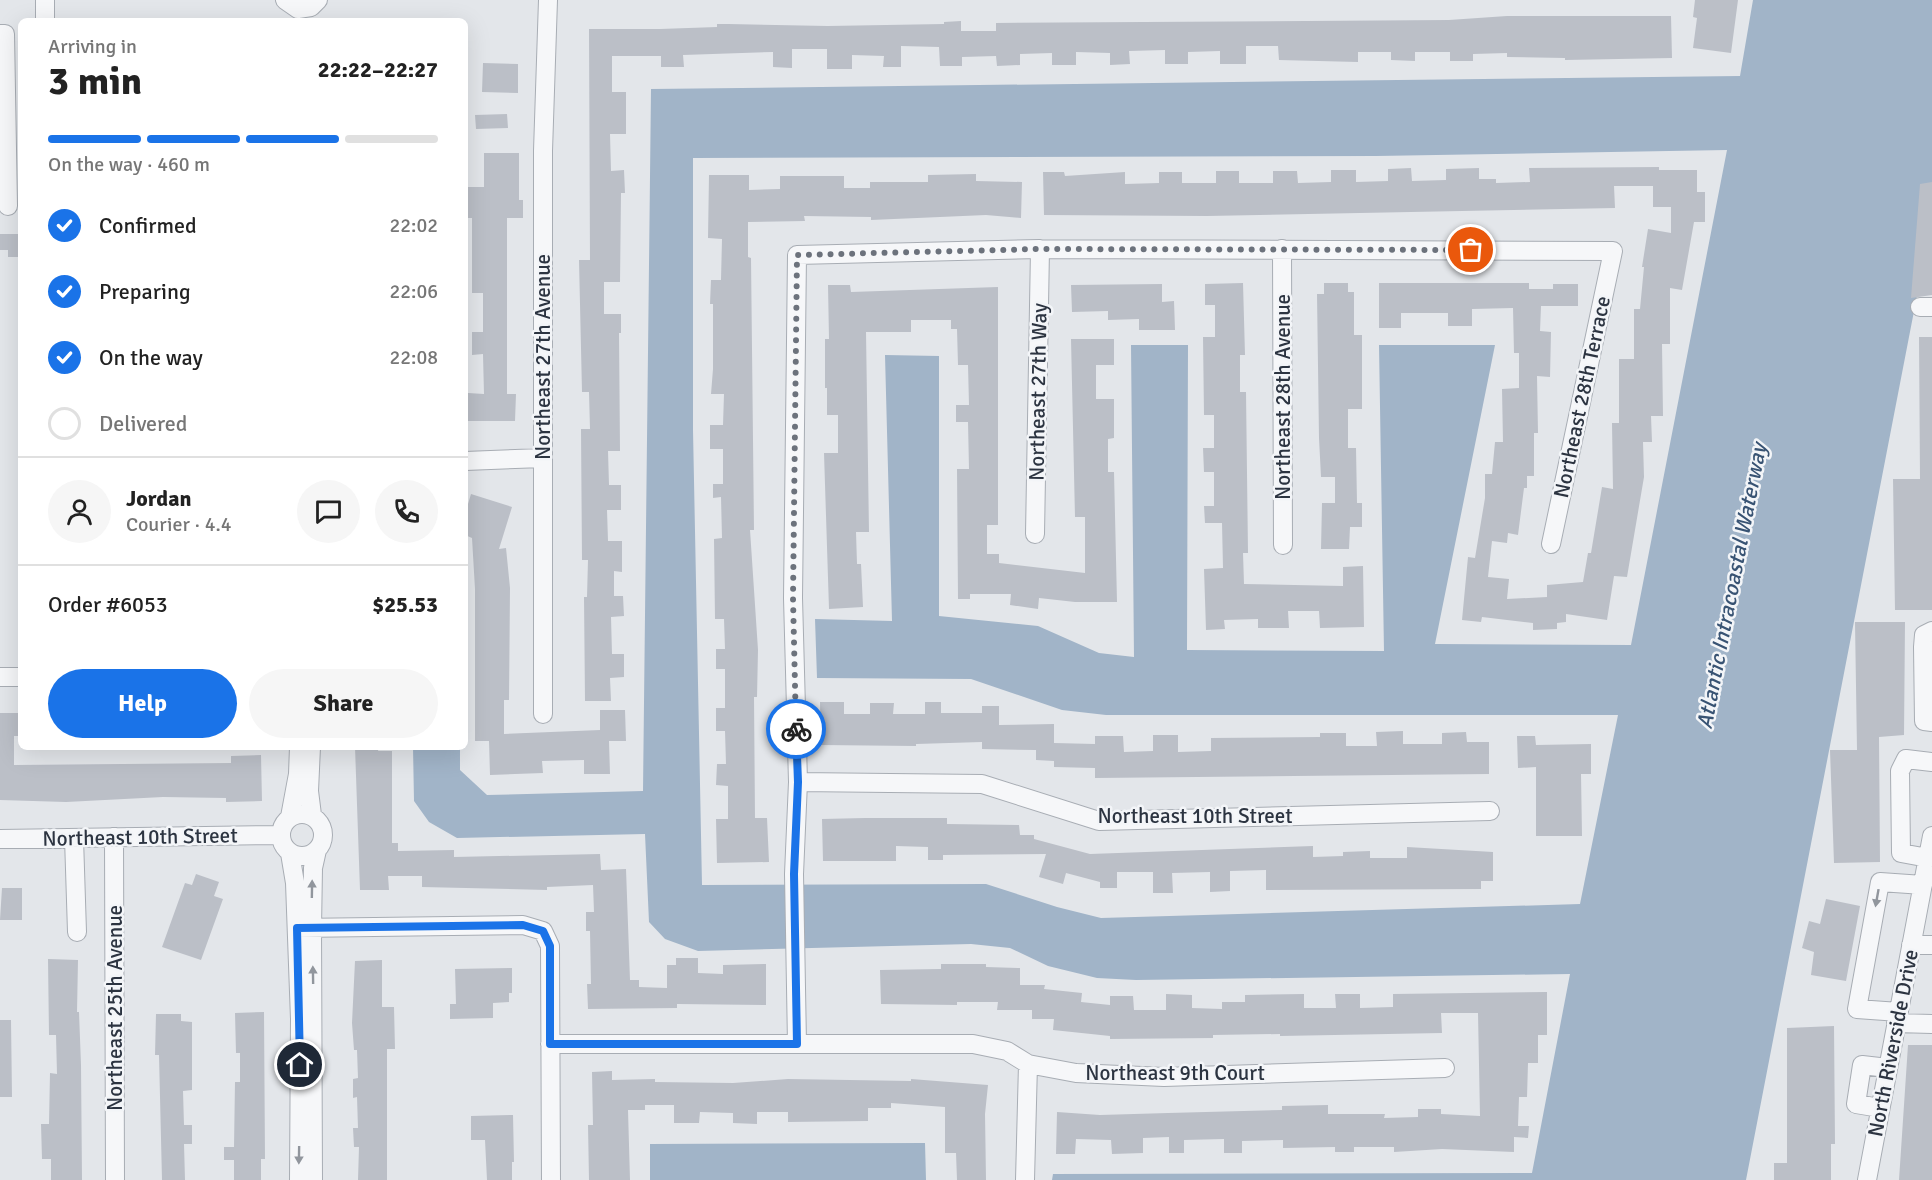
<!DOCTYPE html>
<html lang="en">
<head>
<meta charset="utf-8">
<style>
  body { margin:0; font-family:Signika,sans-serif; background:#f6f6f6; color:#222; height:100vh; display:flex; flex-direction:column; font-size:22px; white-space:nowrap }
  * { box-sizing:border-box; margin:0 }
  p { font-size:20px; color:#767676 }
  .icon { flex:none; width:33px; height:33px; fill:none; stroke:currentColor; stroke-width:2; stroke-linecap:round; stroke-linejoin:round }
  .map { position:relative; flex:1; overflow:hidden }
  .panel { position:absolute; left:18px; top:18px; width:450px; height:732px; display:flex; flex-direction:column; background:#fff; border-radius:9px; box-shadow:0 6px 24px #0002 }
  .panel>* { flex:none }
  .pin { position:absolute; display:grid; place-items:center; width:51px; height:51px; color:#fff; margin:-26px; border:3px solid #fff; border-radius:50%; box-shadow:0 2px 6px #0007 }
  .courier { position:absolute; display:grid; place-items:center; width:60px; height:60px; margin:-30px; border:4px solid #1a73e8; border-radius:50%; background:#fff; color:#222; box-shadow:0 2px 8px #0007 }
  .head em { font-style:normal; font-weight:700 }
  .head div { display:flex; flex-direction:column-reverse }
  .head { display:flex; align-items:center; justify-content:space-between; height:102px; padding:0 30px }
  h1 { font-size:39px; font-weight:700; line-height:45px }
  .bar { display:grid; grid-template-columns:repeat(4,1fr); gap:9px 6px; align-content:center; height:72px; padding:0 30px }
  .bar i { height:8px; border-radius:4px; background:#e0e0e0 }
  .bar .on { background:#1a73e8 }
  .bar p { grid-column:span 4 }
  .line { display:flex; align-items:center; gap:15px; padding:0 30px; border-top:2px solid #e0e0e0 }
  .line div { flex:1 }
  .round { display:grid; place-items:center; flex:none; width:63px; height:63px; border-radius:32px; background:#f6f6f6 }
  ol { padding:0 30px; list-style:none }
  li { display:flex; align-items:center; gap:18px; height:66px }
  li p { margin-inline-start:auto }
  li .icon { padding:6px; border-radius:50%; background:#1a73e8; color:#fff; stroke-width:4 }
  li:last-child { color:#767676 }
  li i { width:33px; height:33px; border:3px solid #e0e0e0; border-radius:50% }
  .button { display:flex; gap:12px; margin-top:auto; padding:12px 30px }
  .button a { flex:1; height:69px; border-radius:36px; background:#1a73e8; color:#fff; font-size:24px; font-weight:700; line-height:69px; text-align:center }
  .button a+a { background:#f6f6f6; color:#222 }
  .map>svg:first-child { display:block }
  .water { fill:#a1b4c8; fill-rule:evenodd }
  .building { fill:#bbbfc7 }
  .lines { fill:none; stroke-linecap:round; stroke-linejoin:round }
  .minor-casing { stroke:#a8adb4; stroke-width:20 }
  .minor { stroke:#f6f7f9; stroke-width:18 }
  .oneway { fill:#91969d }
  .done { stroke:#6c727c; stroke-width:6; stroke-dasharray:0 10.8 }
  .route { stroke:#1a73e8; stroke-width:8 }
  .labels { text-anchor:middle; stroke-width:5; stroke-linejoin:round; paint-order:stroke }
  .street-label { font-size:21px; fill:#2c3441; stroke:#f3f5f8 }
  .water-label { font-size:22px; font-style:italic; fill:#385373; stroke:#f3f5f8 }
</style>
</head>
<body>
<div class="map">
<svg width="1932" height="1180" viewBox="0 0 1932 1180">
  <rect width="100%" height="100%" fill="#e3e6ea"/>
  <path class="water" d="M1753,0H1932V218L1746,1180H1052L1053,1174L1532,1173L1570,974L1136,980L1097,978L1048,966L1010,948L971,944L698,951L665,939L649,922L645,834L457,838L429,822L414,801L413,747H460V770L487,795L643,791L651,89L1740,76ZM1727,150L1631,645L1435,644L1495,345H1379L1384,651L1187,650L1188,345H1131L1134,657L1099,653L1038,626L939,616V356L885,355L892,621L815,619L817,678L971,679L1062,710L1106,715H1618L1580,904L1101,918L1057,907L986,884L702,885L693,430V158L1376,156Z
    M925,1143L926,1180H650V1144Z"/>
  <path class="building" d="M1695,0H1738L1731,53L1693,48L1697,18L1693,17Z
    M1507,16H1671L1672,58L1565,60V58L1507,57V53L1473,54V61H1450V52H1415V61L1391,60V52H1358V62L1279,60L1278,46H1246V64H1220V51L1188,52V64H1165V50L1129,51L1130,64L1110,65V53L1076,52V65H1052V53L1020,54V65L997,66L996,56L962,57V66H940L939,47L901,46V67H883L884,56L852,55V69H827V49H792V68L773,67V52L683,55L684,67H661V56H612V92H626V134H610L611,171L624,170L625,193H621L620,282H604V314H621V333H619L620,451H608L609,485H621V510H607L608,541H622V572L614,571V596H623L624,616L611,617L612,654H624V677L610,678L611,701H585L584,597H587L588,560H582L581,429H590L589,392H582L579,260H590L589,29H660L717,27V24H728L828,26L944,24V22L961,21V31H996V23L1449,20Z
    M483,63L518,64V93L482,92Z
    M507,114L508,128L476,129L475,115Z
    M484,153H519V200H523V218H507V394H516L515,421H468V393L484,394L483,354L472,355V332H483V293H472V218H468V187H484Z
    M1659,167V170H1697V192H1705V222H1694L1682,290L1670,288V344H1662L1663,416H1651L1652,442H1643L1644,477L1627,577L1614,576L1607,620L1566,614V622L1557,623V629L1533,630V623L1482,617L1481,622L1462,620L1468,557L1475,558L1485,498V474H1492L1495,442H1503L1502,389L1519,388V353H1514L1513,308L1472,309V326H1448V313H1401V328H1379V283H1529V289H1553V284H1578V306H1541L1540,331L1551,332L1550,377L1537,376L1538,433H1534V476H1527V488H1524L1518,535L1508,533L1507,543L1492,541L1488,577L1509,579L1507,599L1547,597V585L1583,582L1588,553H1591L1602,487L1613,489L1612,423H1619V359H1634V309H1640L1644,267H1642L1648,229L1671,233V207H1653V186H1614L1615,208L1207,216L1044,215L1043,172H1064L1065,176L1125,172V184L1159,183V172H1182V183H1216V171H1239V183H1273V171H1297L1298,183L1331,182V170H1356V182L1388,181V169L1411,168L1412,181L1446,180V169L1479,168V179H1496V183L1530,182L1529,168Z
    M976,174V181L1022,182L1021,218L986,215L871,220V217L804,216L805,221L748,222V257L751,258L754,530H750L758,650L757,697H754L755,818H767L769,862L717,863L716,819H728V786L716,785L717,764H726L725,731H716V708H725V669H716V649H725L724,619H715L714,539L722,538L721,497L713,498V484H723V449H710V425H723L724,394H711L713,369V304H710L711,280H721L722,239L708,238L709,175H749V190L780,189V176H844V188H870V182H928V175Z
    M1932,182V295L1911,298L1920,184Z
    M0,234H21V257H8V250H0Z
    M1243,283L1245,355H1240V392H1246L1248,553H1243L1244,584L1343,586V567L1363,566L1364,627L1320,628L1319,611H1288L1289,628H1258V619L1224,620L1225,629L1206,630L1204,569L1223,568L1222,523H1205L1204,506H1214V472H1204L1203,448H1214V415H1204L1203,337H1215V305H1205V284Z
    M1324,283H1348V292H1354V335H1362V409H1348V448H1356L1357,503H1362V527H1350L1349,549H1321L1322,503H1335V477H1321L1319,438L1317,294H1324Z
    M1162,284V302L1174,301L1175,330H1139V319L1108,320V311L1072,312L1071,285Z
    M828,285H850L851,292L998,287V525H987V554H999V563L1085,573V517H1075L1071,339H1114V365H1096V399H1114V438L1108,439V472H1114L1117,602H1075L1039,598L1038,609L1010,605L1011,594H970V599H958L957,469H969L968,422H956V405H969L968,365H958L957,329H951V320H911V332H866L869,532H856L857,564H861L863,607L829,609L824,453H838V415H827V388H825V339H829Z
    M1919,337H1932V610H1895L1893,479H1920Z
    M471,494L512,507L499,549L506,548L510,588L509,700H504V734L600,730V710H625L626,741H609L610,774H584V760L542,761L543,773L490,775L489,741H475V589L472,538L465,535V514Z
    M1855,622H1905L1904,735L1879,737L1880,862L1834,863L1830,750H1857Z
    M820,702H844V714H870V703H894L893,714H925V702H941V713H982V706H999V725L1054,724V743L1095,744V736H1123L1124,752L1153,751V735H1178V752L1211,751V738L1320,737V733H1346V746H1377L1376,732L1403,731V744H1442V733L1466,732L1467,742H1489V774L1095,778V768L1054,767V761L1036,760V750L982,749V742L916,744V746L821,745Z
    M0,713H21V736H14V765L231,763V756L261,755L262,801L226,802V798L163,797L66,802L0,800Z
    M1517,736H1535L1536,745L1591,744V774H1581L1582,836H1536V767L1518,768Z
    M355,747H379L378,751H392V843H398V851L454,850V857L600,854L601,870L626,869L630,980H639V987L667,988V965H676V958H698V973L723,974V965L766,964V1005L677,1004V1008L588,1009L587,984H591L590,931H586V912H594L593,885L547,887V890L422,887V876H388L389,890H360Z
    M865,818H947V824L1019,825L1020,835H1034V839L1090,854L1313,846V857L1343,856V852L1370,851V858H1407V847L1493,852V881H1481V889L1266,890V870L1230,871V891L1210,892V872L1172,873L1173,893H1153V872H1117V888H1100V882L1066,873L1063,884L1039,877L1046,854L943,855V860H928V847L896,846V861H823L822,819Z
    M196,874L219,882L214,896L223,899L201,960L162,947L185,883L192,885Z
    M2,888H22V920H0Z
    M1826,899L1860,906L1846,981L1811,975L1814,952L1802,948L1809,921L1820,924Z
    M48,959L78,960L77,1012H79L81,1065L82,1180H51V1159H42L41,1124H49L50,1073L57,1074L56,1035H49Z
    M382,960V1007H394L395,1049H387V1180H358L359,1147H354L353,1128H358L357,1097L353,1098V1079L358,1078L357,1050H354L352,1023L355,961Z
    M941,964H986V967L1020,968V985H1045L1044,989L1082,993L1081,1002L1110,1005V996H1133L1134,1010H1166V994L1192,995V1008L1222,1009V1002H1245V995L1304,994V1008H1336L1335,994H1360V1008L1393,1007V994L1547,992V1035H1538V1063H1528L1527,1097H1519L1518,1126H1529L1528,1138L1514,1137V1152L1442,1149L1394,1152V1147H1354V1152H1335V1147L1283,1148V1140L1242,1141V1153H1224V1139L1184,1140V1153H1169V1137L1143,1138V1153L1112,1154L1111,1140L1076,1139L1075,1154H1056L1057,1112L1100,1115L1168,1113L1282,1110V1106L1328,1105V1114H1385L1384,1118L1418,1117V1109H1441V1114L1480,1116L1478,1013H1441L1442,1033L1280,1036V1034L1213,1035V1038L1110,1039V1036L1053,1030L1054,1019H1032V1010H997L998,1002H957V1005L881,1004L880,970L941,969Z
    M512,968V993H509V1002L493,1003V1018L450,1019V1004H456L455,969Z
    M264,1012L265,1159H261V1180H234V1160H224V1147H234L235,1082H240V1053H236L235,1013Z
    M156,1014H181V1021L192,1022V1090L183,1091L184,1125H192V1144H184L185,1180H162L159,1055H155Z
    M0,1020H11L12,1097H0Z
    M1834,1026L1835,1144H1831V1180H1774V1163H1787V1028Z
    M1908,1045H1932V1180H1899Z
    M612,1071V1080L655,1079V1082L733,1083L788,1079L911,1081V1079L988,1085L985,1114L986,1180H957L956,1153H945V1107L891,1103V1108H868V1121L788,1122V1112H757V1124L733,1123V1113L700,1112L699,1123H674V1105H645V1110H628L630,1180H589L588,1125H593L592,1072Z
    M513,1115L514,1162H512V1180H487L485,1140H471V1116Z"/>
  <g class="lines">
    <g class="minor-casing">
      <path id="minor" d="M45,0V21
        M285,0L298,9L311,7L318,0
        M0,34H5L8,206
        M1282,249L1283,545
        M1920,307H1932
        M465,461L543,458
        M1035,534L1040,249
        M1932,631L1924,635L1923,647L1924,721L1932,722
        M0,677H21
        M543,714V151L548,0
        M311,747L309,791L312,815
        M798,782L982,784L1099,821L1490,811
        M281 835a21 21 0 1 1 42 0a21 21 0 1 1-42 0Z
        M290,817L298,774L299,747
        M114,837L115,1180
        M74,838L77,932
        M0,839L280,835
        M290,853L295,883L300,1019L299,1180
        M1928,858L1901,853L1900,771L1906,759L1932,762
        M297,928L523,925L543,931L550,946L551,1180
        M1911,945H1932
        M1899,1012L1857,1009L1880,882L1923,885
        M1896,1023L1932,1024
        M550,1044H973L1007,1051L1028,1064L1076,1073L1164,1077L1445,1068
        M797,1044L794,874L798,782L793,598L797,255L1040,249L1613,251L1551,544
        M1880,1108L1856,1104L1862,1065L1888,1068
        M313,1180L312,928L313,868L317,850
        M1025,1180L1028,1064
        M1867,1180L1932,836"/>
    </g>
    <use href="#minor" class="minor"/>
  </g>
  <defs><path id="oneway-solid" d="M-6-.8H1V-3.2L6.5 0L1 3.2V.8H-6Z" transform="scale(1.5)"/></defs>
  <g class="oneway">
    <use href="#oneway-solid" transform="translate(312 889) rotate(-89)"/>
    <use href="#oneway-solid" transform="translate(1877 898) rotate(100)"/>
    <use href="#oneway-solid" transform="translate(313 975) rotate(-91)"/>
    <use href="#oneway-solid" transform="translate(299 1155) rotate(91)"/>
  </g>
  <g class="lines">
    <path class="done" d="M796,729L793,598L797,255L1040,249L1471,250"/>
    <path class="route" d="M300,1065L297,928L523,925L543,931L550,946V1044H797L794,874L798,782L796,729"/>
  </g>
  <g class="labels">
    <g class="street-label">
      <text transform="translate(543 357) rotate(-90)" y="7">Northeast 27th Avenue</text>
      <text transform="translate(1038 392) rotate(-89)" y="7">Northeast 27th Way</text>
      <text transform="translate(1283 397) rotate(-90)" y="7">Northeast 28th Avenue</text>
      <text transform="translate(1582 397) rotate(-78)" y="7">Northeast 28th Terrace</text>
      <text x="1195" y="823">Northeast 10th Street</text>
      <text transform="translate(140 837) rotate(-1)" y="7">Northeast 10th Street</text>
      <text transform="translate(115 1008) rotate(-90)" y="7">Northeast 25th Avenue</text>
      <text transform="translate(1893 1043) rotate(-79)" y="7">North Riverside Drive</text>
      <text x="1175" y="1080">Northeast 9th Court</text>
    </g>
    <g class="water-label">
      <text transform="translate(1731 586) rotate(-79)" y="8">Atlantic Intracoastal Waterway</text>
    </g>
  </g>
</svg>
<div class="pin" style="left:1471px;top:250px;background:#ea580c"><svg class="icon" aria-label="bag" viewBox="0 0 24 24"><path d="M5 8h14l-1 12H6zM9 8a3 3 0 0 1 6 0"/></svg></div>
<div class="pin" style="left:300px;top:1065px;background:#1f2937"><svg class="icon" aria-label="home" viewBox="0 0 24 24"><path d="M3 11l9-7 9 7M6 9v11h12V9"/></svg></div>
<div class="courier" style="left:796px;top:729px"><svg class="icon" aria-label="bike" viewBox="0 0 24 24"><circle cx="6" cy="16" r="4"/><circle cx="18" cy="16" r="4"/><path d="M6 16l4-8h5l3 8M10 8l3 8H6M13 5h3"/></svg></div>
<section class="panel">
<div class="head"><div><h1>3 min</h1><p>Arriving in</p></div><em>22:22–22:27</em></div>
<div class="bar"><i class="on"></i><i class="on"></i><i class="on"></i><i></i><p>On the way · 460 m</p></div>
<ol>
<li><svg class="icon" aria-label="check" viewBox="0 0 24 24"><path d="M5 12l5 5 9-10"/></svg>Confirmed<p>22:02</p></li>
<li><svg class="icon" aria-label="check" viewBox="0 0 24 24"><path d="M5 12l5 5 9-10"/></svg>Preparing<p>22:06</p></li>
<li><svg class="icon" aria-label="check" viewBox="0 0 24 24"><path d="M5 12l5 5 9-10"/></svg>On the way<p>22:08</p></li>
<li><i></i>Delivered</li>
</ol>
<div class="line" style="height:108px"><a class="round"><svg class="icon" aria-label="person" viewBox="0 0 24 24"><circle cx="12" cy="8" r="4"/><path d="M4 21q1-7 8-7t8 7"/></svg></a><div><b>Jordan</b><p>Courier · 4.4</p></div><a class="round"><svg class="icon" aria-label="chat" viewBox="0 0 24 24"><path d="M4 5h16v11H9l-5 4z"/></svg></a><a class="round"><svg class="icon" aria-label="phone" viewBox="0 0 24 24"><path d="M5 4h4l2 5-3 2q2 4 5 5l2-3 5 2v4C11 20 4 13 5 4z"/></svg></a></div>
<div class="line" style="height:78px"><div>Order #6053</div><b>$25.53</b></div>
<div class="button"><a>Help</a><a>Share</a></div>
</section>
</div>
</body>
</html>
